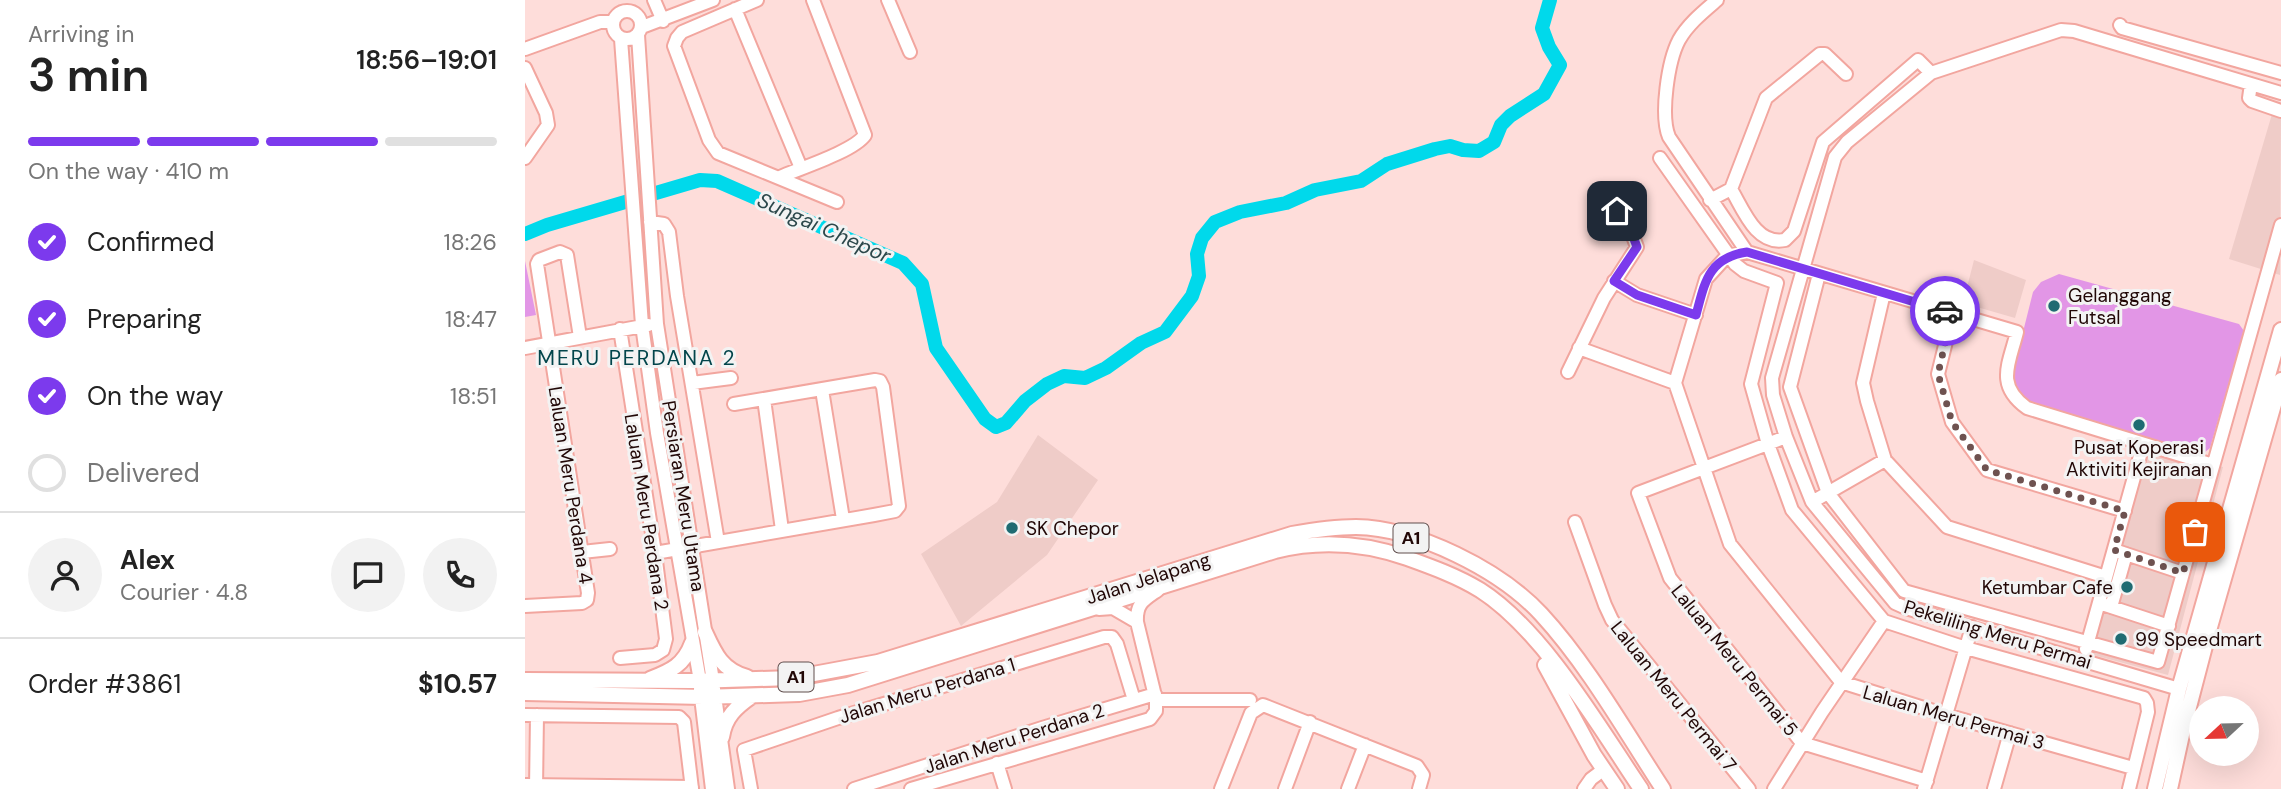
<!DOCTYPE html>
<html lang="en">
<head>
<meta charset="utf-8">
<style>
  body { margin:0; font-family:"DM Sans",sans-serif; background:#f2f2f2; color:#222; height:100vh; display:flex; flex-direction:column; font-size:26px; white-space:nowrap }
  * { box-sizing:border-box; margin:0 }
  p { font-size:23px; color:#767676 }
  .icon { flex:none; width:38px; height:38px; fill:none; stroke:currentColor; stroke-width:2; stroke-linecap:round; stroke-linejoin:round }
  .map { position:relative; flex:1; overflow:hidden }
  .sheet { display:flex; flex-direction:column; background:#fff; width:525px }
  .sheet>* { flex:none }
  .needle { width:46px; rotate:248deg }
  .fabs { position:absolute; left:1664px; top:696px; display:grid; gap:14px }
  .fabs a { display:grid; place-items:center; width:70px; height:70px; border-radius:50%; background:#fff; box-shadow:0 7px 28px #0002; font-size:35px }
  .pin { position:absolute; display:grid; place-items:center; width:60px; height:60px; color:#fff; margin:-30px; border-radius:14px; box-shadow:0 4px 10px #0006 }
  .courier { position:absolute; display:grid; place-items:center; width:70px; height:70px; margin:-35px; border:5px solid #7c3aed; border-radius:50%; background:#fff; color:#222; box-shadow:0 2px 9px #0007 }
  .headline em { font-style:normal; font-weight:600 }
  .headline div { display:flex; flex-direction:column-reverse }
  .headline { display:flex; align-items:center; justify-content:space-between; height:119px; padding:0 28px }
  h1 { font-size:46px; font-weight:600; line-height:52px }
  .bar { display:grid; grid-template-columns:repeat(4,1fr); gap:10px 7px; align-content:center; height:84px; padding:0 28px }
  .bar i { height:9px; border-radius:5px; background:#e0e0e0 }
  .bar .selected { background:#7c3aed }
  .bar p { grid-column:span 4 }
  .line { display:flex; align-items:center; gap:18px; padding:0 28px; border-top:2px solid #e0e0e0 }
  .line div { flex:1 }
  .round { display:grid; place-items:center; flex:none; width:74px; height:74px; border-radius:37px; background:#f2f2f2 }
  ol { padding:0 28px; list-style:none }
  li { display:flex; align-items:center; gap:21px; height:77px }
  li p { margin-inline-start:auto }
  li .icon { padding:7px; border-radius:50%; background:#7c3aed; color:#fff; stroke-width:4 }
  li:last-child { color:#767676 }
  li i { width:38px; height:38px; border:4px solid #e0e0e0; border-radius:50% }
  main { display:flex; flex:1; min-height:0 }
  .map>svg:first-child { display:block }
  .built { fill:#efccc8 }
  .green { fill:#e296e6 }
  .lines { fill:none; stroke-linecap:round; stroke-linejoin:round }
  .river { stroke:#00d9eb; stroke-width:14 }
  .minor-casing { stroke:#f2a69f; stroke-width:16 }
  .major-casing { stroke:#f2a69f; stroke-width:18 }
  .minor { stroke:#fff; stroke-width:12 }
  .major { stroke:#fff; stroke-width:14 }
  .done { stroke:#6e5250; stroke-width:7; stroke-dasharray:0 12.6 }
  .route { stroke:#7c3aed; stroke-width:9 }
  .poi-dot { fill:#1f6b72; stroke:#f3f3f3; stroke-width:2.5 }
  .labels { text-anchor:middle; stroke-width:6; stroke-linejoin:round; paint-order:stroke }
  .shield { fill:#f3f3f3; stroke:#604e4d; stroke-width:2 }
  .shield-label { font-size:18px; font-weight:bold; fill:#210706 }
  .poi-label { font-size:19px; fill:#210706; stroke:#f3f3f3; text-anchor:start }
  .street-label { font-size:19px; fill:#210706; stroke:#f3f3f3 }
  .water-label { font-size:21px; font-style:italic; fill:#2c484b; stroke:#f3f3f3 }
  .neighbourhood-label { font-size:21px; letter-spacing:2px; fill:#02454b; stroke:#f3f3f3 }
</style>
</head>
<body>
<main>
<section class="sheet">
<div class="headline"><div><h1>3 min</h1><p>Arriving in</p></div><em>18:56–19:01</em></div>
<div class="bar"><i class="selected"></i><i class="selected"></i><i class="selected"></i><i></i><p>On the way · 410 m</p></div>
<ol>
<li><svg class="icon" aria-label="check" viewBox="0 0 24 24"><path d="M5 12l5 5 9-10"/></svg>Confirmed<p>18:26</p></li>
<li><svg class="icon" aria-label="check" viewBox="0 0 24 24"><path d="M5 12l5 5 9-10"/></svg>Preparing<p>18:47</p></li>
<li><svg class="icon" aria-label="check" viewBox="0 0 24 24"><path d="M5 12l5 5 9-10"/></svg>On the way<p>18:51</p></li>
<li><i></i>Delivered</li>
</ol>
<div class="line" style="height:126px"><a class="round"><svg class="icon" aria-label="person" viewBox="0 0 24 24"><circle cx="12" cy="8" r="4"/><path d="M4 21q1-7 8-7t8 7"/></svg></a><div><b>Alex</b><p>Courier · 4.8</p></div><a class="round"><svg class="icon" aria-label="chat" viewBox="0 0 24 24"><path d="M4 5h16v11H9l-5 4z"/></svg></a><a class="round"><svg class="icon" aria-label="phone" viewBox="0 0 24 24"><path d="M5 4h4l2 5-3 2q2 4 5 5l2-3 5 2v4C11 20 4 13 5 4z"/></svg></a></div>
<div class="line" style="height:91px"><div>Order #3861</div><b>$10.57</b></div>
</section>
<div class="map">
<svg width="1756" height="789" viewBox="0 0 1756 789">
  <rect width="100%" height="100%" fill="#feddda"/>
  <path class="built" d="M1750,104L1756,106L1755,275L1704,259Z
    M1449,260L1501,280L1490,318L1438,303Z
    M513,435L573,480L522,555L436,626L396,554L472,502Z
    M1617,445L1698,467L1643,675L1561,653Z"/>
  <path class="green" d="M0,261L11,315L0,317Z
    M1534,274L1714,324L1719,331L1685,448L1679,453L1672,455L1508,407L1485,384L1508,292L1516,282Z"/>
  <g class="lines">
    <path class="river" d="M0,234L22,225L175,180L192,181L378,263L397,284L411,348L460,419L471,427L481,423L500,401L522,384L539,376L560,378L581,368L616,343L640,332L667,296L674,276L672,254L677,238L690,222L715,212L761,203L790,190L836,181L862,164L910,149L925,146L938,150L954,151L969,142L976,125L985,116L1019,94L1035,65L1024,47L1017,28L1025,0"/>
    <g class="minor-casing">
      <path id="minor" d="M129,0L138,21
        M232,0L157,32L152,38L149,46L184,140L193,153L312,202
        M363,0L385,52
        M1192,0C1178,12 1163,24 1154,40C1143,61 1135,115 1144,137L1222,252
        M210,9L276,168
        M88 25a14 14 0 1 1 28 0a14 14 0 1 1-28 0Z
        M1595,25L1597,28L1756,73
        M117,27L188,0
        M113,35L132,324L188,681
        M96,39L117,325L132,433L175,681
        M0,49L75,22H88
        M0,68L21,113L23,125L0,158
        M1726,84L1724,98L1727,101L1756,111
        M1135,158L1210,264L1219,271L1252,283L1226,384L1243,444L1267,510L1359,621L1441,648L1619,698L1622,703L1623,712L1604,789
        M255,177C276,168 329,151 340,135L288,0
        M1206,189C1218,209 1231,246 1260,240L1269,231L1298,142L1393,60L1406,73
        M1185,200L1206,189L1241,98L1295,54H1300L1321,74
        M125,222L139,224L144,232L152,296L193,542
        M1294,274L1265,387L1303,493L1379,591L1633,662L1756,225
        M1089,281L1112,295L1171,315
        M1359,293L1338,383L1342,401L1360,460L1422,527L1581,577
        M1428,313L1413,374L1427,422L1462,470L1600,511
        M95,329L130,553L141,639L138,650L130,655L95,658
        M0,348L123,325
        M1054,348L1150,383
        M1043,372L1079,298L1112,247L1106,231L1092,211
        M167,383L206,378
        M297,390L318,519
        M239,399L257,530
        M1261,437L1113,493L1145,578L1277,743L1402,781
        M1287,502L1360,460
        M1050,522L1080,605L1087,620L1224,789
        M1589,550L1658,573
        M57,552L85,549
        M130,553L349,515L370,511L374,506L358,387L355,381L350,380L209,404
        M1574,603L1644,626
        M0,606L57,603L62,600L63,593L12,264L14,260L35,252L42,255L55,337
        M1586,607L1601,554
        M574,609L588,608L612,622
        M1561,649L1618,445
        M1654,689L1381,608L1370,603L1287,502L1261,437L1248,395L1247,378L1310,157L1322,142L1406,73L1536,30L1549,31L1756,93
        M631,700H725
        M0,715L154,717L159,722L167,789
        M472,763L480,789
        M1608,768L1421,715L1316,682L1205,544L1150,383L1181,279L1202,256L1222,252L1492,332C1484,364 1470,385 1502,408L1688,465
        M0,785L167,787
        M11,789L12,715
        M226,789L219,750L313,718L579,637H587L592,644L609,700
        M329,789L517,728L630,694
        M386,789L625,719L631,711V700L612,622C611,603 619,600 633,590
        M696,789L726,713L738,705L892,766L898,775L894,789
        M760,789L785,722
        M823,789L840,745
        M1059,789L1066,779L1078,770
        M1249,789L1297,712L1359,621
        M1399,789L1447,627
        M1469,789L1485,733"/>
    </g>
    <g class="major-casing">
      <path id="major" d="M180,632C190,654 197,670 222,677
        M1020,665L1069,755L1092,789
        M125,679C146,671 159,665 167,643
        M0,680L168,681L267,678L353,662L767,534C789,530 810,527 831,527C892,528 975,570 1016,614C1063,665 1100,731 1138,789
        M176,689L188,789
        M188,689L202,789
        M0,693L178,697L274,694L323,685L750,551C794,540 839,543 882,558C907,567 932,576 955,590C1018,630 1074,727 1116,789
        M197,737C200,717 211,707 227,696
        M1630,789L1654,689L1756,330
        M1645,789L1658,730L1685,627L1756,380"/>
    </g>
    <use href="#minor" class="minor"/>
    <use href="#major" class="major"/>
  </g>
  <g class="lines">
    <path class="done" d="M1420,311L1427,313L1413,374L1427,422L1462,470L1600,511L1589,550L1658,573L1670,532"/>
    <path class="route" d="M1092,211L1106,231L1112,247L1089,281L1112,295L1171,315C1180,282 1183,258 1222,252L1420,311"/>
  </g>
  <g class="poi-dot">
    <circle cx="1529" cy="306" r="7"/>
    <circle cx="1614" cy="425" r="7"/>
    <circle cx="487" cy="528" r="7"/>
    <circle cx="1602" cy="587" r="7"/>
    <circle cx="1596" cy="639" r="7"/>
  </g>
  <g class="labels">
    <g class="shield">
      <rect x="868.5" y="523.5" width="35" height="29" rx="5"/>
      <rect x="253.5" y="662.5" width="35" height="29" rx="5"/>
    </g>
    <g class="shield-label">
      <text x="886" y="544">A1</text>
      <text x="271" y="683">A1</text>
    </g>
    <g class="poi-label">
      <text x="1543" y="302">Gelanggang<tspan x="1543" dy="22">Futsal</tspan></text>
      <text x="1614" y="454" text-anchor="middle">Pusat Koperasi<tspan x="1614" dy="22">Aktiviti Kejiranan</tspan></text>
      <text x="501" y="535">SK Chepor</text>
      <text x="1588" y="594" text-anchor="end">Ketumbar Cafe</text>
      <text x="1610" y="646">99 Speedmart</text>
    </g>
    <g class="street-label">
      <text transform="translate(46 485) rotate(81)" y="7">Laluan Meru Perdana 4</text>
      <text transform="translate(159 496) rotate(81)" y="7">Persiaran Meru Utama</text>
      <text transform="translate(122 512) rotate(81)" y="7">Laluan Meru Perdana 2</text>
      <text transform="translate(623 578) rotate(-18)" y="7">Jalan Jelapang</text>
      <text transform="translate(1473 634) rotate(17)" y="7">Pekeliling Meru Permai</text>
      <text transform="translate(1210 660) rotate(51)" y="7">Laluan Meru Permai 5</text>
      <text transform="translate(402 690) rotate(-17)" y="7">Jalan Meru Perdana 1</text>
      <text transform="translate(1149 696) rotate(51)" y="7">Laluan Meru Permai 7</text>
      <text transform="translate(1429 717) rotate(16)" y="7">Laluan Meru Permai 3</text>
      <text transform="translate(489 738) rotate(-18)" y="7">Jalan Meru Perdana 2</text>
    </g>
    <g class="water-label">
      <text transform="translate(299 228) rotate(24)" y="7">Sungai Chepor</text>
    </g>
    <g class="neighbourhood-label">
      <text x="112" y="365">MERU PERDANA 2</text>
    </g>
  </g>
</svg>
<div class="fabs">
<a><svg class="needle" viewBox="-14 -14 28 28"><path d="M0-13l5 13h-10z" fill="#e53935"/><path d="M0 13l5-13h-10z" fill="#767676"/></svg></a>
</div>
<div class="pin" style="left:1670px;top:532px;background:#ea580c"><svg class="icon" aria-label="bag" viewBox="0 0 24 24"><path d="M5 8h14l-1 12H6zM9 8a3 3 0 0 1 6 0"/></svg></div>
<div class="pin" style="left:1092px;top:211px;background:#1f2937"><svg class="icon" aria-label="home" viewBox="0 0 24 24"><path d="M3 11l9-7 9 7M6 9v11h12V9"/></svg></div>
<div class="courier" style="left:1420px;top:311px"><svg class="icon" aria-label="car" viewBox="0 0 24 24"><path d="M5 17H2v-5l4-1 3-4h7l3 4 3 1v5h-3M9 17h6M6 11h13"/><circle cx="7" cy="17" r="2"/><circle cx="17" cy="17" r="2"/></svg></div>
</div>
</main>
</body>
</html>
